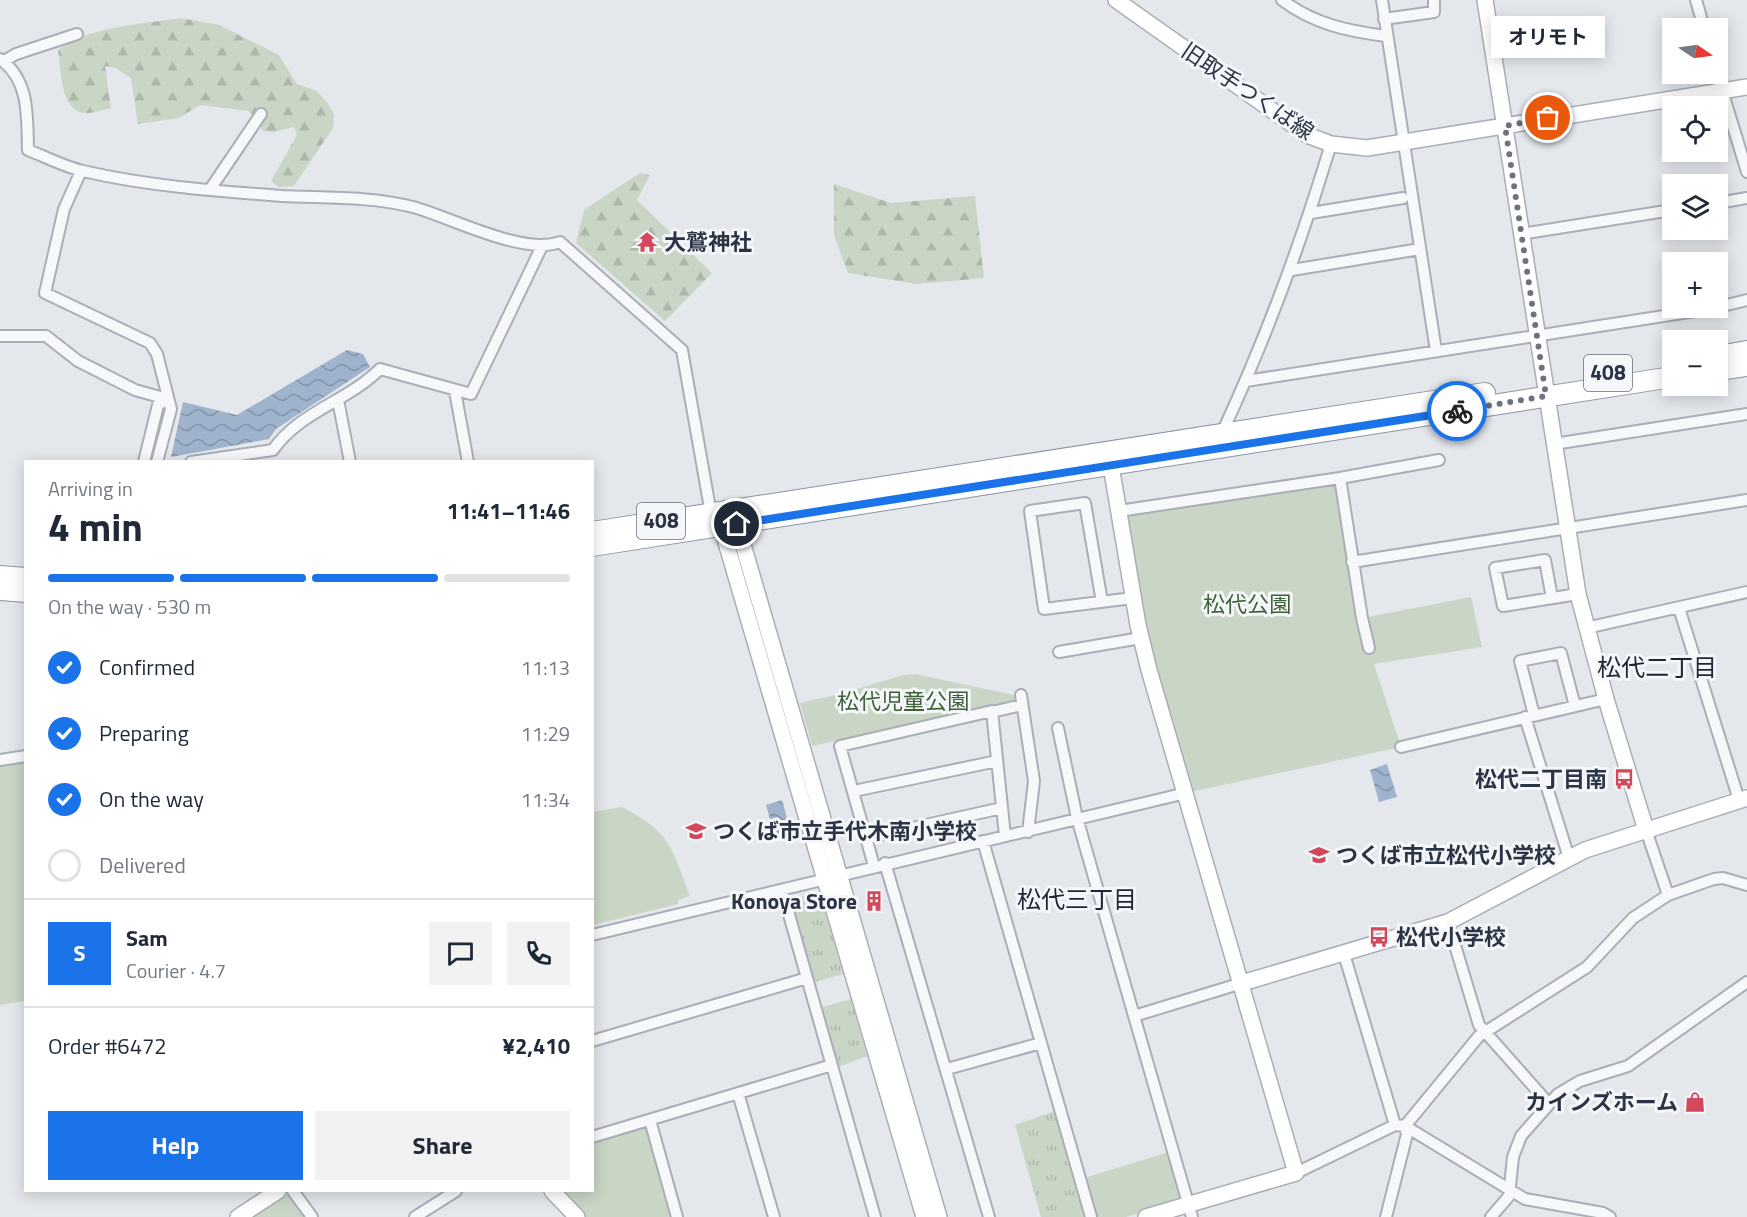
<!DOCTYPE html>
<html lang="en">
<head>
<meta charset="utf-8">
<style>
  body { margin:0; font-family:"Titillium Web","Noto Sans JP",sans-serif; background:#f2f2f3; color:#1f2937; height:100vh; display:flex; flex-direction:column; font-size:22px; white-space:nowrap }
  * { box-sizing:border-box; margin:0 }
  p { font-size:20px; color:#747a83 }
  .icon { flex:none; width:33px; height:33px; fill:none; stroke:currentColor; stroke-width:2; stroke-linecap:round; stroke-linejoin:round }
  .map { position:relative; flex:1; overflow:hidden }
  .side { position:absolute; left:24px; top:460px; width:570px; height:732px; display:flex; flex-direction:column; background:#fff; border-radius:0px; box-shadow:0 3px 15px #0003 }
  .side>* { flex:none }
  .needle { width:39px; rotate:103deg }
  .tools { position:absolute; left:1662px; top:18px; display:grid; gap:12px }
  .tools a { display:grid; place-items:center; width:66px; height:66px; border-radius:0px; background:#fff; box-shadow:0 3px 15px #0003; font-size:30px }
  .pin { position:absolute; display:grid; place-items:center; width:51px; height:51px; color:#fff; margin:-26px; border:3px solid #fff; border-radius:50%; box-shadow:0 2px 6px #0007 }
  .courier { position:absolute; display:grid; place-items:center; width:60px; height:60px; margin:-30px; border:4px solid #1a73e8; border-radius:50%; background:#fff; color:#222; box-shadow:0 2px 8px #0007 }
  .bubble { position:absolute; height:42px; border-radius:0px; background:#fff; box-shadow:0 3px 15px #0003; font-size:20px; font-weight:700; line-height:42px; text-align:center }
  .summary em { font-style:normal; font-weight:700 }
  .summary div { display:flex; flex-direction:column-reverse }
  .summary { display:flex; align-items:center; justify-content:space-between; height:102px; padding:0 24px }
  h1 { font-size:39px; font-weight:700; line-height:45px }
  .bar { display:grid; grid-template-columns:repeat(4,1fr); gap:9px 6px; align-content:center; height:72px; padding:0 24px }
  .bar i { height:8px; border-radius:4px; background:#e0e1e3 }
  .bar .current { background:#1a73e8 }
  .bar p { grid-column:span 4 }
  .line { display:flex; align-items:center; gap:15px; padding:0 24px; border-top:2px solid #e0e1e3 }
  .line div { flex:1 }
  .round { display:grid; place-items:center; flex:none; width:63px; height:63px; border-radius:0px; background:#f2f2f3 }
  ol { padding:0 24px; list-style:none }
  li { display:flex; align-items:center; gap:18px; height:66px }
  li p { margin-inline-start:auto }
  li .icon { padding:6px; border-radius:50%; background:#1a73e8; color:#fff; stroke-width:4 }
  li:last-child { color:#747a83 }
  li i { width:33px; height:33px; border:3px solid #e0e1e3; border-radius:50% }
  .button { display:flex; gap:12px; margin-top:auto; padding:12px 24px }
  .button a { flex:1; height:69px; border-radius:0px; background:#1a73e8; color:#fff; font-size:24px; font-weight:700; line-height:69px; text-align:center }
  .button a+a { background:#f2f2f3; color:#1f2937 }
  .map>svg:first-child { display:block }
  .grass { fill:url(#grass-tufts) }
  .forest { fill:url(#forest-firs) }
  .green { fill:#c9d6c5 }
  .water { fill:url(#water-waves) }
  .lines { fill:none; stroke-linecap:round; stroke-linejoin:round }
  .street-casing { stroke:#a9aeb7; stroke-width:14 }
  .secondary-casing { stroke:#a9aeb7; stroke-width:18 }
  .highway-casing { stroke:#8b94a3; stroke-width:22 }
  .street { stroke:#f7f8fa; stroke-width:10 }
  .secondary { stroke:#fff; stroke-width:15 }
  .highway { stroke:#fff; stroke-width:20 }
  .done { stroke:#6c737f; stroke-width:6; stroke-dasharray:0 10.8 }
  .route { stroke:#1a73e8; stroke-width:8 }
  .labels { text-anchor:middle; stroke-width:6; stroke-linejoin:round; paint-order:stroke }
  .shield { fill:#f4f6f9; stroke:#676e7b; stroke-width:1.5 }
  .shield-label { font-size:21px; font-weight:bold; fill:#2b3445 }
  .street-label { font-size:22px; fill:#2b3445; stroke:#f4f6f9 }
  .poi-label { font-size:22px; font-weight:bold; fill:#2b3445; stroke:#f4f6f9; text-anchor:start }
  .park-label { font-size:22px; fill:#3f6138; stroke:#f4f6f9 }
  .neighbourhood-label { font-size:24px; fill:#1d2536; stroke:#f4f6f9 }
</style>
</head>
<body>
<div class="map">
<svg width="1747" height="1217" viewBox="0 0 1747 1217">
  <defs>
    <pattern id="grass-tufts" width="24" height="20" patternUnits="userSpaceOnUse" patternTransform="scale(1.5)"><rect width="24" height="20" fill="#c9d6c5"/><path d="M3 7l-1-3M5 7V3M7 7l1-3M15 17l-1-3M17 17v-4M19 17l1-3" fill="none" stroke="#adb8ab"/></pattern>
    <pattern id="forest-firs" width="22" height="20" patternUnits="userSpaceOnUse" patternTransform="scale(1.5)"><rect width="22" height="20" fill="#c9d6c5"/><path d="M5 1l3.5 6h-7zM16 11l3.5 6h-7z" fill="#adb8ab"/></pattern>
    <pattern id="water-waves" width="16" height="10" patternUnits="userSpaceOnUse" patternTransform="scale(1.5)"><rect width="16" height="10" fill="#9fb4cc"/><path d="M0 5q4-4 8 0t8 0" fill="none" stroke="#8293a7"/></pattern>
  </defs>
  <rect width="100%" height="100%" fill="#e4e7ec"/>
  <path class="grass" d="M820,894L843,974L812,983L787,899Z
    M851,999L867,1056L836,1068L819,1008Z
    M1057,1110L1088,1217H1041L1015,1125Z"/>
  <path class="forest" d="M181,18L219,25L279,55L297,84L317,91L329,105L334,114L333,128L294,186L279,187L271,181L297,135L294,127L273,132L263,131L249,111L200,105L179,118L138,124L131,78L116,68L105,66L111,108C103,110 91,114 83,113C59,107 62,71 58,51C78,28 150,23 181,18Z
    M640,173L650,175L637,200L712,273L665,321L576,243L584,210Z
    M834,184L891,203L975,196L984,278L917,284L848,273L834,235Z"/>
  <path class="green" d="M1340,478L1362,618L1471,597L1482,647L1374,664L1401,747L1186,793L1149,670L1119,511Z
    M916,674L1018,696L1019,703L995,705L812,746L800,703L840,694L903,675Z
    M25,760V1001L0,1005V764Z
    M622,807C671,833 671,846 690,896L678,900V904L593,925V812Z
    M644,1128L648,1129L674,1217H586L563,1191H592L593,1143Z
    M1169,1152L1180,1201L1126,1217H1096L1084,1178Z
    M284,1191H292L309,1217H246Z"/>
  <path class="water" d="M347,350L363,354L370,367L276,429L269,439L171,457L183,402L237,415Z
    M1387,764L1397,797L1379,802L1370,770Z
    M782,800L791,832L775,837L766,805Z"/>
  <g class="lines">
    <g class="street-casing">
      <path id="street" d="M1282,0C1314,24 1347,31 1386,36
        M1382,0L1436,351
        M1696,0L1704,28
        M1384,19L1434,12V0
        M0,59C30,80 27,117 28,150C46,157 65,167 83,171C147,186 217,191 282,196C325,198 370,196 413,207C450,217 524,256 560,242L682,350L711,514
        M4,61L16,54L77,34
        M1717,74L1747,172
        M81,171L64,209L45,293L150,343L157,354L171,409L157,462
        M211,188L261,114
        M1718,203L1747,198
        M1311,213L1403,198
        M1521,234L1672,210
        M1292,270L1420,249
        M1718,307L1747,300
        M0,336H46L78,361L135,390L167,399
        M1246,381L1715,308
        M455,391L468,462
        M338,400L350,462
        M1222,433C1267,336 1300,247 1331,144
        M1554,444L1747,414
        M144,462L158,405L167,399
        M191,462L273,450C299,412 348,401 380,369L471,394L541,248
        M1340,478L1439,460
        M1119,511L1340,478L1362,618L1369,648
        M1352,562L1747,500
        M1552,598L1545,560L1495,568L1503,606L1578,594
        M1102,602L1085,503L1030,511L1044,609L1133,598
        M1679,608L1739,800
        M1586,628L1747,592
        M1059,652L1141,638
        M1021,695L1034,781L1028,832
        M992,712L1022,705
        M1534,715L1520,661L1561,653L1575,706
        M1525,717L1569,858
        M1058,728L1077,818L1192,1217
        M1401,747L1606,699
        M0,760L26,756
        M854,791L997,761
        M1646,830L1668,895
        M867,838L1002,808
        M983,841L1091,1217
        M885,863L989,1217
        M874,866L840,746L992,711L1005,836
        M782,890L875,1217
        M1448,922L1479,1025L1549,1104
        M592,935L1186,793
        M1344,954L1395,1125
        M1134,1016L1242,983
        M592,1041L807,978
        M947,1069L1041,1043
        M738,1093L774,1217
        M650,1120L677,1217
        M592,1137L832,1065
        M1296,1173L1395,1125L1405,1126L1525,1199L1603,1213L1610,1217
        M293,1191L312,1217
        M415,1217L456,1191
        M1386,1217L1407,1134L1405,1126L1479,1036L1587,967L1633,918L1668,895L1714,879L1723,878L1747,885
        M1491,1217L1509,1196L1513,1157L1521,1136L1558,1094L1580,1081L1628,1066L1747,982"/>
    </g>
    <g class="secondary-casing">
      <path id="secondary" d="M1116,0L1307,135L1331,144L1367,148L1747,87
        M1485,0L1578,594L1606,699L1646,830
        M1109,454L1138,625L1149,670L1296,1173L1146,1217
        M732,516L737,524L939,1217
        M726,518L722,526L727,546L924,1217
        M1242,983L1448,922L1585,850L1747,798
        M552,1191L577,1217
        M238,1217L278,1191"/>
    </g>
    <g class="highway-casing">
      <path id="highway" d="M1718,356L1747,351
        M1718,370L1747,366
        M592,532L1485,393
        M592,546L1672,377
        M0,576L26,578
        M0,590L26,592"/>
    </g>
    <use href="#street" class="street"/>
    <use href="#secondary" class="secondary"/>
    <use href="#highway" class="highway"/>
  </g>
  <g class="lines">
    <path class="done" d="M1457,411L1546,396L1505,126L1548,118"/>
    <path class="route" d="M737,524L1457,411"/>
  </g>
  <defs>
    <g id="temple-bare" transform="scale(1.62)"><path d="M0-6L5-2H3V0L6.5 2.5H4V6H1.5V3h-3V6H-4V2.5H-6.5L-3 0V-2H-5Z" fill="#d1495b" stroke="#f4f6f9" stroke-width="2.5" paint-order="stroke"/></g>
    <g id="bus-bare" transform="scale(1.62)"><path d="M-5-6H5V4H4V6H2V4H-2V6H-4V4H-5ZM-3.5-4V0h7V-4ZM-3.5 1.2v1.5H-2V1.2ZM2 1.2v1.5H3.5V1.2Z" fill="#d1495b" stroke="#f4f6f9" stroke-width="2.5" paint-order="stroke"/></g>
    <g id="school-bare" transform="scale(1.62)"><path d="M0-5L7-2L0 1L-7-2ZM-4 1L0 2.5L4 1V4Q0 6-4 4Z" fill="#d1495b" stroke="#f4f6f9" stroke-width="2.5" paint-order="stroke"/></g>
    <g id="building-bare" transform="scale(1.62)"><path d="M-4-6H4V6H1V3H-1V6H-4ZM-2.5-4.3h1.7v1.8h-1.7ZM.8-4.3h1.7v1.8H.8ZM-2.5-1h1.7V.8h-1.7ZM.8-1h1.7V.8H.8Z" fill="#d1495b" stroke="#f4f6f9" stroke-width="2.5" paint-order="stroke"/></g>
    <g id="shop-bare" transform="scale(1.62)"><path d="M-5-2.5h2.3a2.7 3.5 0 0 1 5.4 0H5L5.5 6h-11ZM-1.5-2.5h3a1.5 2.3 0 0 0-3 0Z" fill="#d1495b" stroke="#f4f6f9" stroke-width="2.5" paint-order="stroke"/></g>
  </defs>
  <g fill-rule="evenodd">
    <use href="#temple-bare" x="647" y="242"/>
    <use href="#bus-bare" x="1624" y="779"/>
    <use href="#school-bare" x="696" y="831"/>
    <use href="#school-bare" x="1319" y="855"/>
    <use href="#building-bare" x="874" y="901"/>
    <use href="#bus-bare" x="1379" y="937"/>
    <use href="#shop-bare" x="1695" y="1102"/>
  </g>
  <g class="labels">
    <g class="shield">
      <rect x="1584" y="355" width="48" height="36" rx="4.5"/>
      <rect x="637" y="503" width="48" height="36" rx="4.5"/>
    </g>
    <g class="shield-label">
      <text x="1608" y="380">408</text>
      <text x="661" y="528">408</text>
    </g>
    <g class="street-label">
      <text transform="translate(1248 91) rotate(34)" y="8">旧取手つくば線</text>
    </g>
    <g class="poi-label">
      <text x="664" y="250">大鷲神社</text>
      <text x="1607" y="787" text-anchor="end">松代二丁目南</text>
      <text x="713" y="839">つくば市立手代木南小学校</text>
      <text x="1336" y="863">つくば市立松代小学校</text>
      <text x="857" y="909" text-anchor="end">Konoya Store</text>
      <text x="1396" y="945">松代小学校</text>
      <text x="1678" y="1110" text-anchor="end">カインズホーム</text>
    </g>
    <g class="park-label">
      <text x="1247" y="612">松代公園</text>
      <text x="903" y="709">松代児童公園</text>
    </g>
    <g class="neighbourhood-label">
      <text x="1657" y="676">松代二丁目</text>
      <text x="1077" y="908">松代三丁目</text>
    </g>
  </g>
</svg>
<div class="tools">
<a><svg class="needle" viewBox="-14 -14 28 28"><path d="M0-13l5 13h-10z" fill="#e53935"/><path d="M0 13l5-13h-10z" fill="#747a83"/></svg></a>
<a><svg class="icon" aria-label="locate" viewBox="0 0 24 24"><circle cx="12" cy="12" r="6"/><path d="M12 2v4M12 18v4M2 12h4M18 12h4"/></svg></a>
<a><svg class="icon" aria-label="layers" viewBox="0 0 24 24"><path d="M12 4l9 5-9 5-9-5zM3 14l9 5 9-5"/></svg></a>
<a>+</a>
<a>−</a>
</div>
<div class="pin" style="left:1548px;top:118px;background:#ea580c"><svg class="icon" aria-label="bag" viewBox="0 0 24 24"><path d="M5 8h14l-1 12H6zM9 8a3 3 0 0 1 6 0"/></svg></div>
<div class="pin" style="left:737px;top:524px;background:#1f2937"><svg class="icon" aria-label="home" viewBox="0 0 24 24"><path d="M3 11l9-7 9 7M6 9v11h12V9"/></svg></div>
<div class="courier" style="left:1457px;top:411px"><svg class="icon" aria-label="bike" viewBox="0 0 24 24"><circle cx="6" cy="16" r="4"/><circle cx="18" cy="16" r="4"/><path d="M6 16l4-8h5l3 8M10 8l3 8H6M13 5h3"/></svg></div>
<div class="bubble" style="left:1491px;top:16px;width:114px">オリモト</div>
<section class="side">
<div class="summary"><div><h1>4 min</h1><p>Arriving in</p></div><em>11:41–11:46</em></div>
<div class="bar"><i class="current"></i><i class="current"></i><i class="current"></i><i></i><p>On the way · 530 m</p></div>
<ol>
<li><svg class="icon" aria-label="check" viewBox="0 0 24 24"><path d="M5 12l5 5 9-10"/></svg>Confirmed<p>11:13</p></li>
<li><svg class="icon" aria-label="check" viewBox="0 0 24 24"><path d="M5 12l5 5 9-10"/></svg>Preparing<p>11:29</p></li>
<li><svg class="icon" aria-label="check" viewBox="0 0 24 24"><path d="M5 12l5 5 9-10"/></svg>On the way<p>11:34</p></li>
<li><i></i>Delivered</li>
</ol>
<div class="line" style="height:108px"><b class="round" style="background:#1a73e8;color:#fff">S</b><div><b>Sam</b><p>Courier · 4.7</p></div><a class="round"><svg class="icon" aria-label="chat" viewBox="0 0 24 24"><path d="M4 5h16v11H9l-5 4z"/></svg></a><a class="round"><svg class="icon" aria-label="phone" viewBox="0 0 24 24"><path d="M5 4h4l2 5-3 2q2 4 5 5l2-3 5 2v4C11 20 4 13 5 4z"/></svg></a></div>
<div class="line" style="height:78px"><div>Order #6472</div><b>¥2,410</b></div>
<div class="button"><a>Help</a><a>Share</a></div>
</section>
</div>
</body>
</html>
